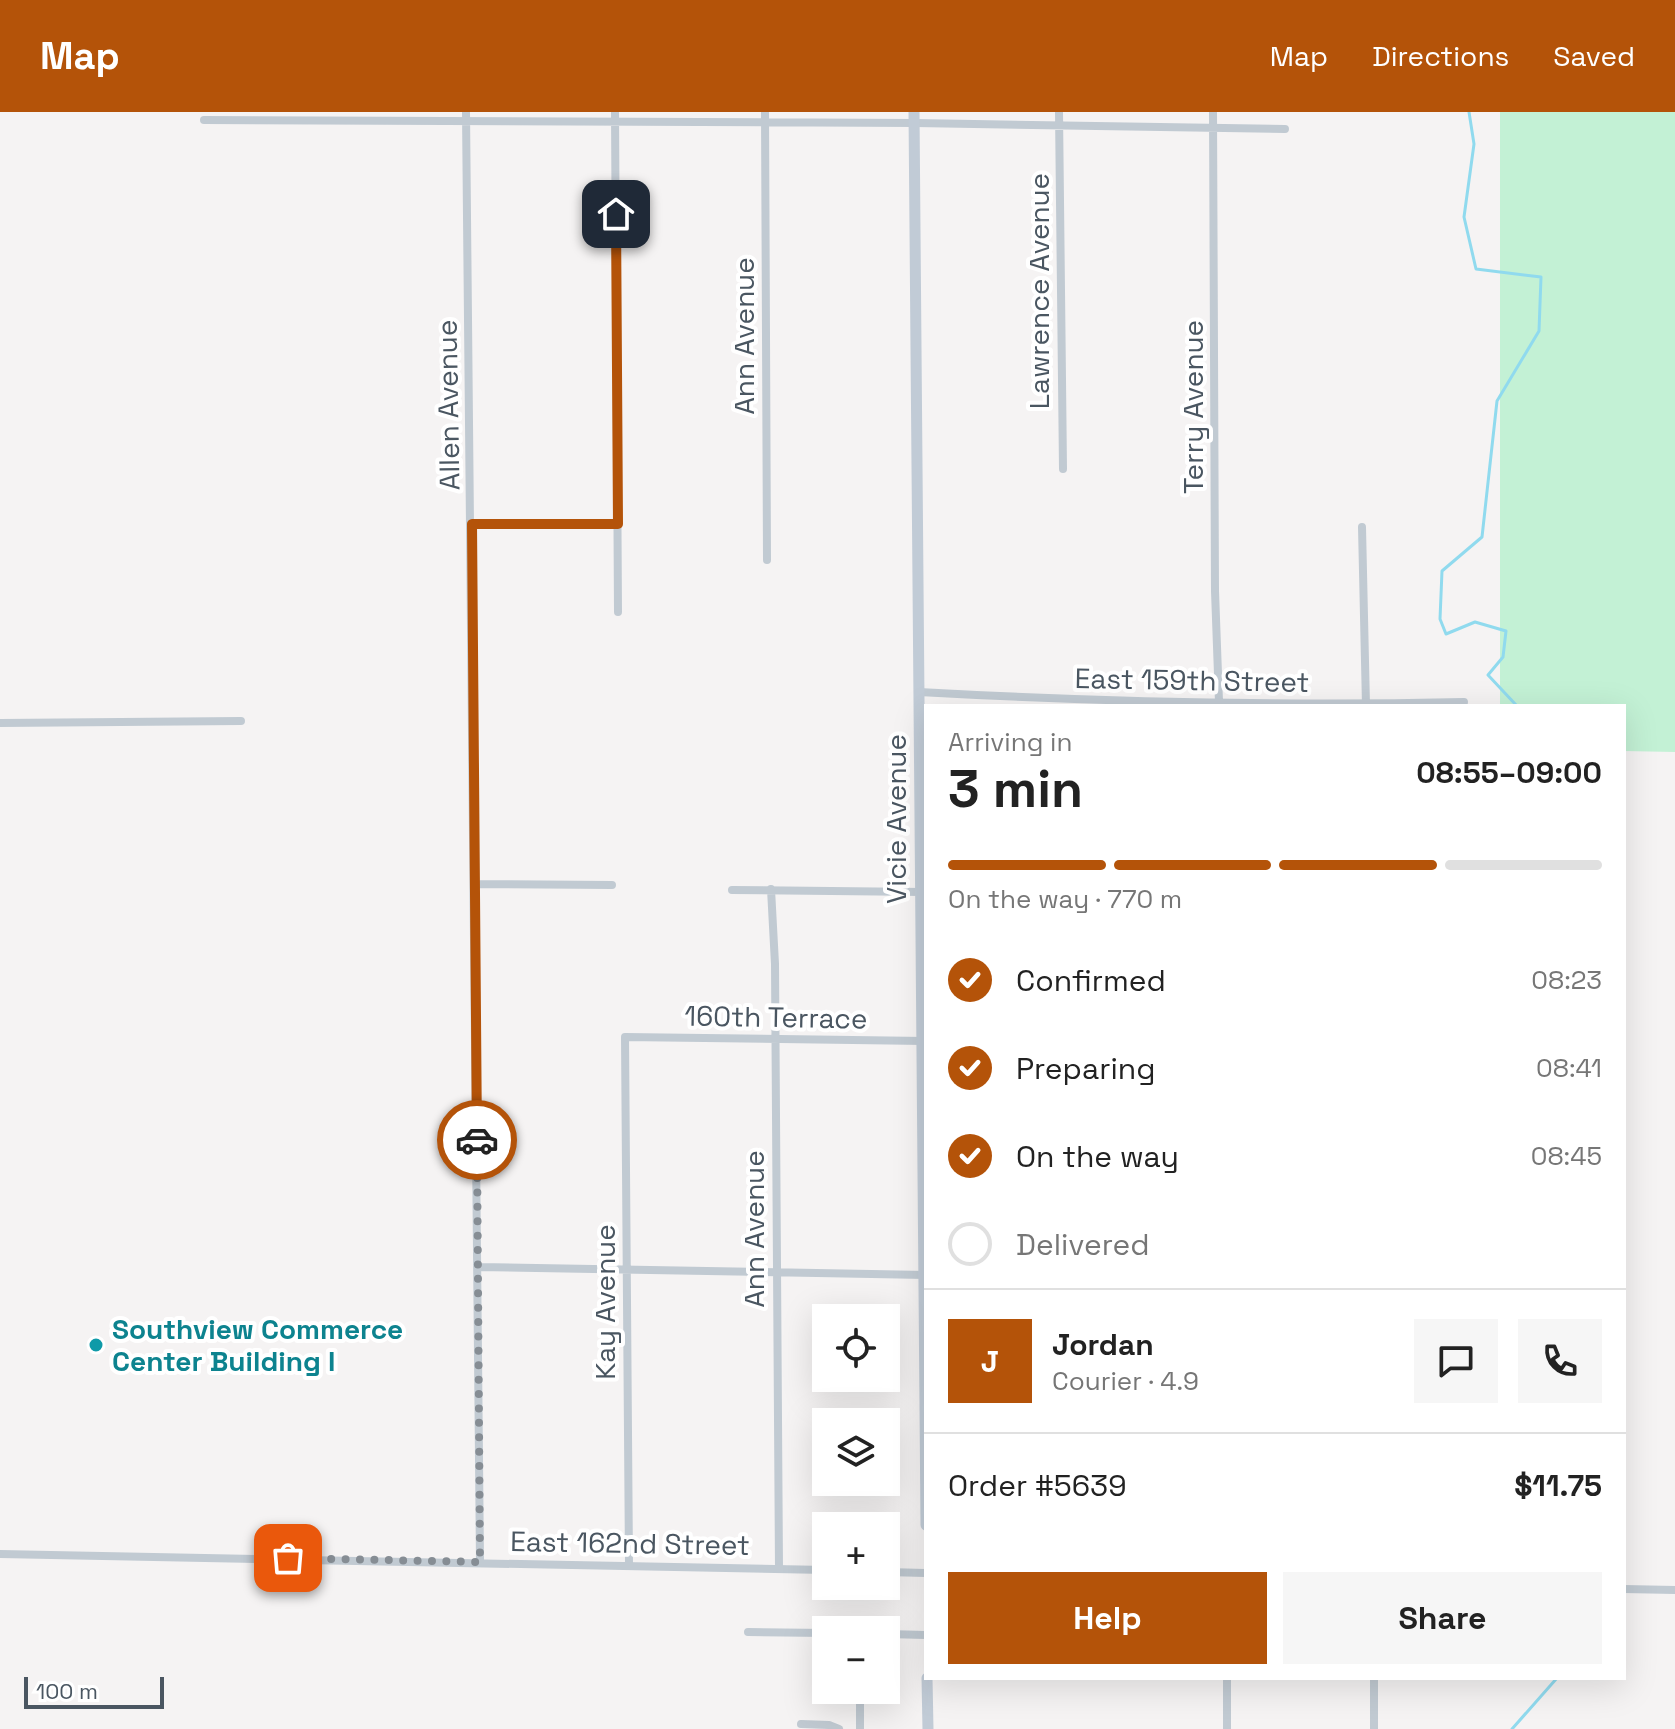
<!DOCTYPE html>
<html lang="en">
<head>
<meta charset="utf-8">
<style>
  body { margin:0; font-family:"Space Grotesk",sans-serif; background:#f6f6f6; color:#222; height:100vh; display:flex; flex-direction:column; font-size:30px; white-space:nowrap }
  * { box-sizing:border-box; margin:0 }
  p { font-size:26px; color:#767676 }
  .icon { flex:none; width:44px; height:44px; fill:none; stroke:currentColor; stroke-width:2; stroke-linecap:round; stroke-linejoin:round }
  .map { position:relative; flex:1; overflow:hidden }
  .details { position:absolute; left:924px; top:592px; width:702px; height:976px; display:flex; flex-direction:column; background:#fff; border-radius:0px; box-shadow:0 8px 32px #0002 }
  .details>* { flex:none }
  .fabs { position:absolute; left:812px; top:1192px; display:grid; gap:16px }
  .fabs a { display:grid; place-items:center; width:88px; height:88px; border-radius:0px; background:#fff; box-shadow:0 8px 32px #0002; font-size:40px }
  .scale { position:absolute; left:24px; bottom:20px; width:140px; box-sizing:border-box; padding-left:8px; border:4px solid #4a5661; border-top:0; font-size:22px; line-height:28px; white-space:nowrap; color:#4a5661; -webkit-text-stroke:6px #fff; paint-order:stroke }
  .pin { position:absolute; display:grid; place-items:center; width:68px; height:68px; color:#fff; margin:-34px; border-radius:16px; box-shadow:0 4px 12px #0006 }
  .courier { position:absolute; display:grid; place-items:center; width:80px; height:80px; margin:-40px; border:6px solid #b45309; border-radius:50%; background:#fff; color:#222; box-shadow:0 2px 10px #0007 }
  .headline em { font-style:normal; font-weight:700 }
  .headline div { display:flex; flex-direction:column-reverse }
  .headline { display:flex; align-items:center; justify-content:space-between; height:136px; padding:0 24px }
  h1 { font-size:52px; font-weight:700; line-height:60px }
  .bar { display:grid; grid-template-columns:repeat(4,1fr); gap:12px 8px; align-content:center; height:96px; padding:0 24px }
  .bar i { height:10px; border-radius:6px; background:#e0e0e0 }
  .bar .current { background:#b45309 }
  .bar p { grid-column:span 4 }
  .line { display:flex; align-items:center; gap:20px; padding:0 24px; border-top:2px solid #e0e0e0 }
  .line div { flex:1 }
  .round { display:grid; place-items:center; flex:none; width:84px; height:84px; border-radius:0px; background:#f6f6f6 }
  ol { padding:0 24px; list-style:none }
  li { display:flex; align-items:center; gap:24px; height:88px }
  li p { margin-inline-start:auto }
  li .icon { padding:8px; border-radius:50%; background:#b45309; color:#fff; stroke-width:4 }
  li:last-child { color:#767676 }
  li i { width:44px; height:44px; border:4px solid #e0e0e0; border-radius:50% }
  .button { display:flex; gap:16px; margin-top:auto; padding:16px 24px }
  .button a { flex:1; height:92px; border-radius:0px; background:#b45309; color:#fff; font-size:32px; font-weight:700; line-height:92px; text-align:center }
  .button a+a { background:#f6f6f6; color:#222 }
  header { display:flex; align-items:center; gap:48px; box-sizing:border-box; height:112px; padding:0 40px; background:#b45309; color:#fff }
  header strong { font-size:38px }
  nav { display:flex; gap:44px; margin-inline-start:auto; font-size:28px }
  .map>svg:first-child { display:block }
  .green { fill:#c3f1d5 }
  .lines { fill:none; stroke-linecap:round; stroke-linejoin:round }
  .stream { stroke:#90daee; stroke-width:3 }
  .street { stroke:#c1cad2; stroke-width:8 }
  .secondary { stroke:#c1cbd6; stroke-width:11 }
  .done { stroke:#868d94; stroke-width:8; stroke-dasharray:0 14.4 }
  .route { stroke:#b45309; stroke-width:10 }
  .culture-dot { fill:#0f9aa8; stroke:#fff; stroke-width:3 }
  .labels { text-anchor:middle; stroke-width:8; stroke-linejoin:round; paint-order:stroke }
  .street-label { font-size:28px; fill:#4a5661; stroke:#fff }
  .culture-label { font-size:28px; font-weight:bold; fill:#0d838f; stroke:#fff; text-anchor:start }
</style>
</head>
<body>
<header>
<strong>Map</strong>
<nav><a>Map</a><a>Directions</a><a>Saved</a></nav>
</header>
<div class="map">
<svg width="1675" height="1617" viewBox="0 0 1675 1617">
  <rect width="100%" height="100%" fill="#f5f3f3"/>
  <path class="green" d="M1500,0H1675V640L1624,639V594H1500Z"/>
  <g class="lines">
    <path class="stream" d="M1469,0L1474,32L1464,105L1476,157L1541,165L1539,219L1497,289L1482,425L1442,459L1440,507L1446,522L1475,510L1506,519L1503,545L1488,563L1517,594
      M1512,1617L1557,1566"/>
    <path class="street" d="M466,0L480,1450
      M615,0L618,500
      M765,0L767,448
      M1059,0L1063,357
      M1213,0L1215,479L1219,590
      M204,8L915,11L1285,17
      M472,412H618
      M1362,415L1366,594
      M919,580C1100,590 1282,594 1464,590
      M0,611L241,609
      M475,772L612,773
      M771,777L775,852L779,1457
      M732,778L923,780
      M478,1155L926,1163
      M0,1442L826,1458
      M629,1453L625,925L925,929
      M886,1460L926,1461
      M1624,1477L1675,1478
      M748,1520L826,1521
      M886,1522L926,1523
      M801,1612L829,1613L839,1617
      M860,1617V1578
      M1227,1617V1566
      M1374,1617V1566"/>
    <path class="secondary" d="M914,0L926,1413
      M927,1566L928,1617"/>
  </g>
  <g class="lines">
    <path class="done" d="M288,1446L480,1450L477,1028"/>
    <path class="route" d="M477,1028L472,412H618L616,102"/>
  </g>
  <circle class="culture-dot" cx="96" cy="1233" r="8"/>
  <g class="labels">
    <g class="street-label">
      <text transform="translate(1039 179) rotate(-90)" y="10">Lawrence Avenue</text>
      <text transform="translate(744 224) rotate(-90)" y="10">Ann Avenue</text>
      <text transform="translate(448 293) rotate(-91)" y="10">Allen Avenue</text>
      <text transform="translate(1193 295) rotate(-90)" y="10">Terry Avenue</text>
      <text transform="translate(1192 568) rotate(1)" y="10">East 159th Street</text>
      <text transform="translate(896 707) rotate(-90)" y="10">Vicie Avenue</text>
      <text transform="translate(776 905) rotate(1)" y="10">160th Terrace</text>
      <text transform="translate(754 1117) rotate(-90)" y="10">Ann Avenue</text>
      <text transform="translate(605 1190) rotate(-90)" y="10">Kay Avenue</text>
      <text transform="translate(630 1431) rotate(1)" y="10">East 162nd Street</text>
    </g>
    <g class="culture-label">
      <text x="112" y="1227">Southview Commerce<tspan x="112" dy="32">Center Building I</tspan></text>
    </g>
  </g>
</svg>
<div class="fabs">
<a><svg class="icon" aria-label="locate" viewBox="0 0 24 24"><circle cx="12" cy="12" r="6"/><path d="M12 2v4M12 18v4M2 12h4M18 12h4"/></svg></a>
<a><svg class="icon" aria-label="layers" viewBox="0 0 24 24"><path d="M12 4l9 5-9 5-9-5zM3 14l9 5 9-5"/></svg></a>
<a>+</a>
<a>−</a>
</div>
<div class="scale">100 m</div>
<div class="pin" style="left:288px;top:1446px;background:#ea580c"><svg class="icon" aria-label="bag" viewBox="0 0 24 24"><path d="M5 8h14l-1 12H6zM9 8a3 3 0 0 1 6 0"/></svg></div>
<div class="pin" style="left:616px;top:102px;background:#1f2937"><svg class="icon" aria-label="home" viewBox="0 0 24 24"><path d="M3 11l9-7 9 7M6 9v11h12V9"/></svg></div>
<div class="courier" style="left:477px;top:1028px"><svg class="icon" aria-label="car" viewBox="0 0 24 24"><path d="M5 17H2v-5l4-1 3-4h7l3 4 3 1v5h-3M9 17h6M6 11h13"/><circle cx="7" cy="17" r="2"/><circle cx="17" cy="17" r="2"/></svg></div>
<section class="details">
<div class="headline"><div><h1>3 min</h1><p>Arriving in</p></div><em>08:55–09:00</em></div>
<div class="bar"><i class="current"></i><i class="current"></i><i class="current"></i><i></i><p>On the way · 770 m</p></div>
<ol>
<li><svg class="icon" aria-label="check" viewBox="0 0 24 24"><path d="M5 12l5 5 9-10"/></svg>Confirmed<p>08:23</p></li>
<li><svg class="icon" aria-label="check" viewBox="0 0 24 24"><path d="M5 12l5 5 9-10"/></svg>Preparing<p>08:41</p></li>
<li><svg class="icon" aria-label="check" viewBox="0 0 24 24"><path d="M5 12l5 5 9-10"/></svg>On the way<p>08:45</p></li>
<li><i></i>Delivered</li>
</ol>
<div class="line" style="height:144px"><b class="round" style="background:#b45309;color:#fff">J</b><div><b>Jordan</b><p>Courier · 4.9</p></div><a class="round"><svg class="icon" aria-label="chat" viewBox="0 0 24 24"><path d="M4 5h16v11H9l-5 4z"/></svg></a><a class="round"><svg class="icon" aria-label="phone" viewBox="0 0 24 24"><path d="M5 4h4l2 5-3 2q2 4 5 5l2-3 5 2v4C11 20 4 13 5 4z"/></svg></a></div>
<div class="line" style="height:104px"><div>Order #5639</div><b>$11.75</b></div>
<div class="button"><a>Help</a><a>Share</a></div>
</section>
</div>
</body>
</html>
